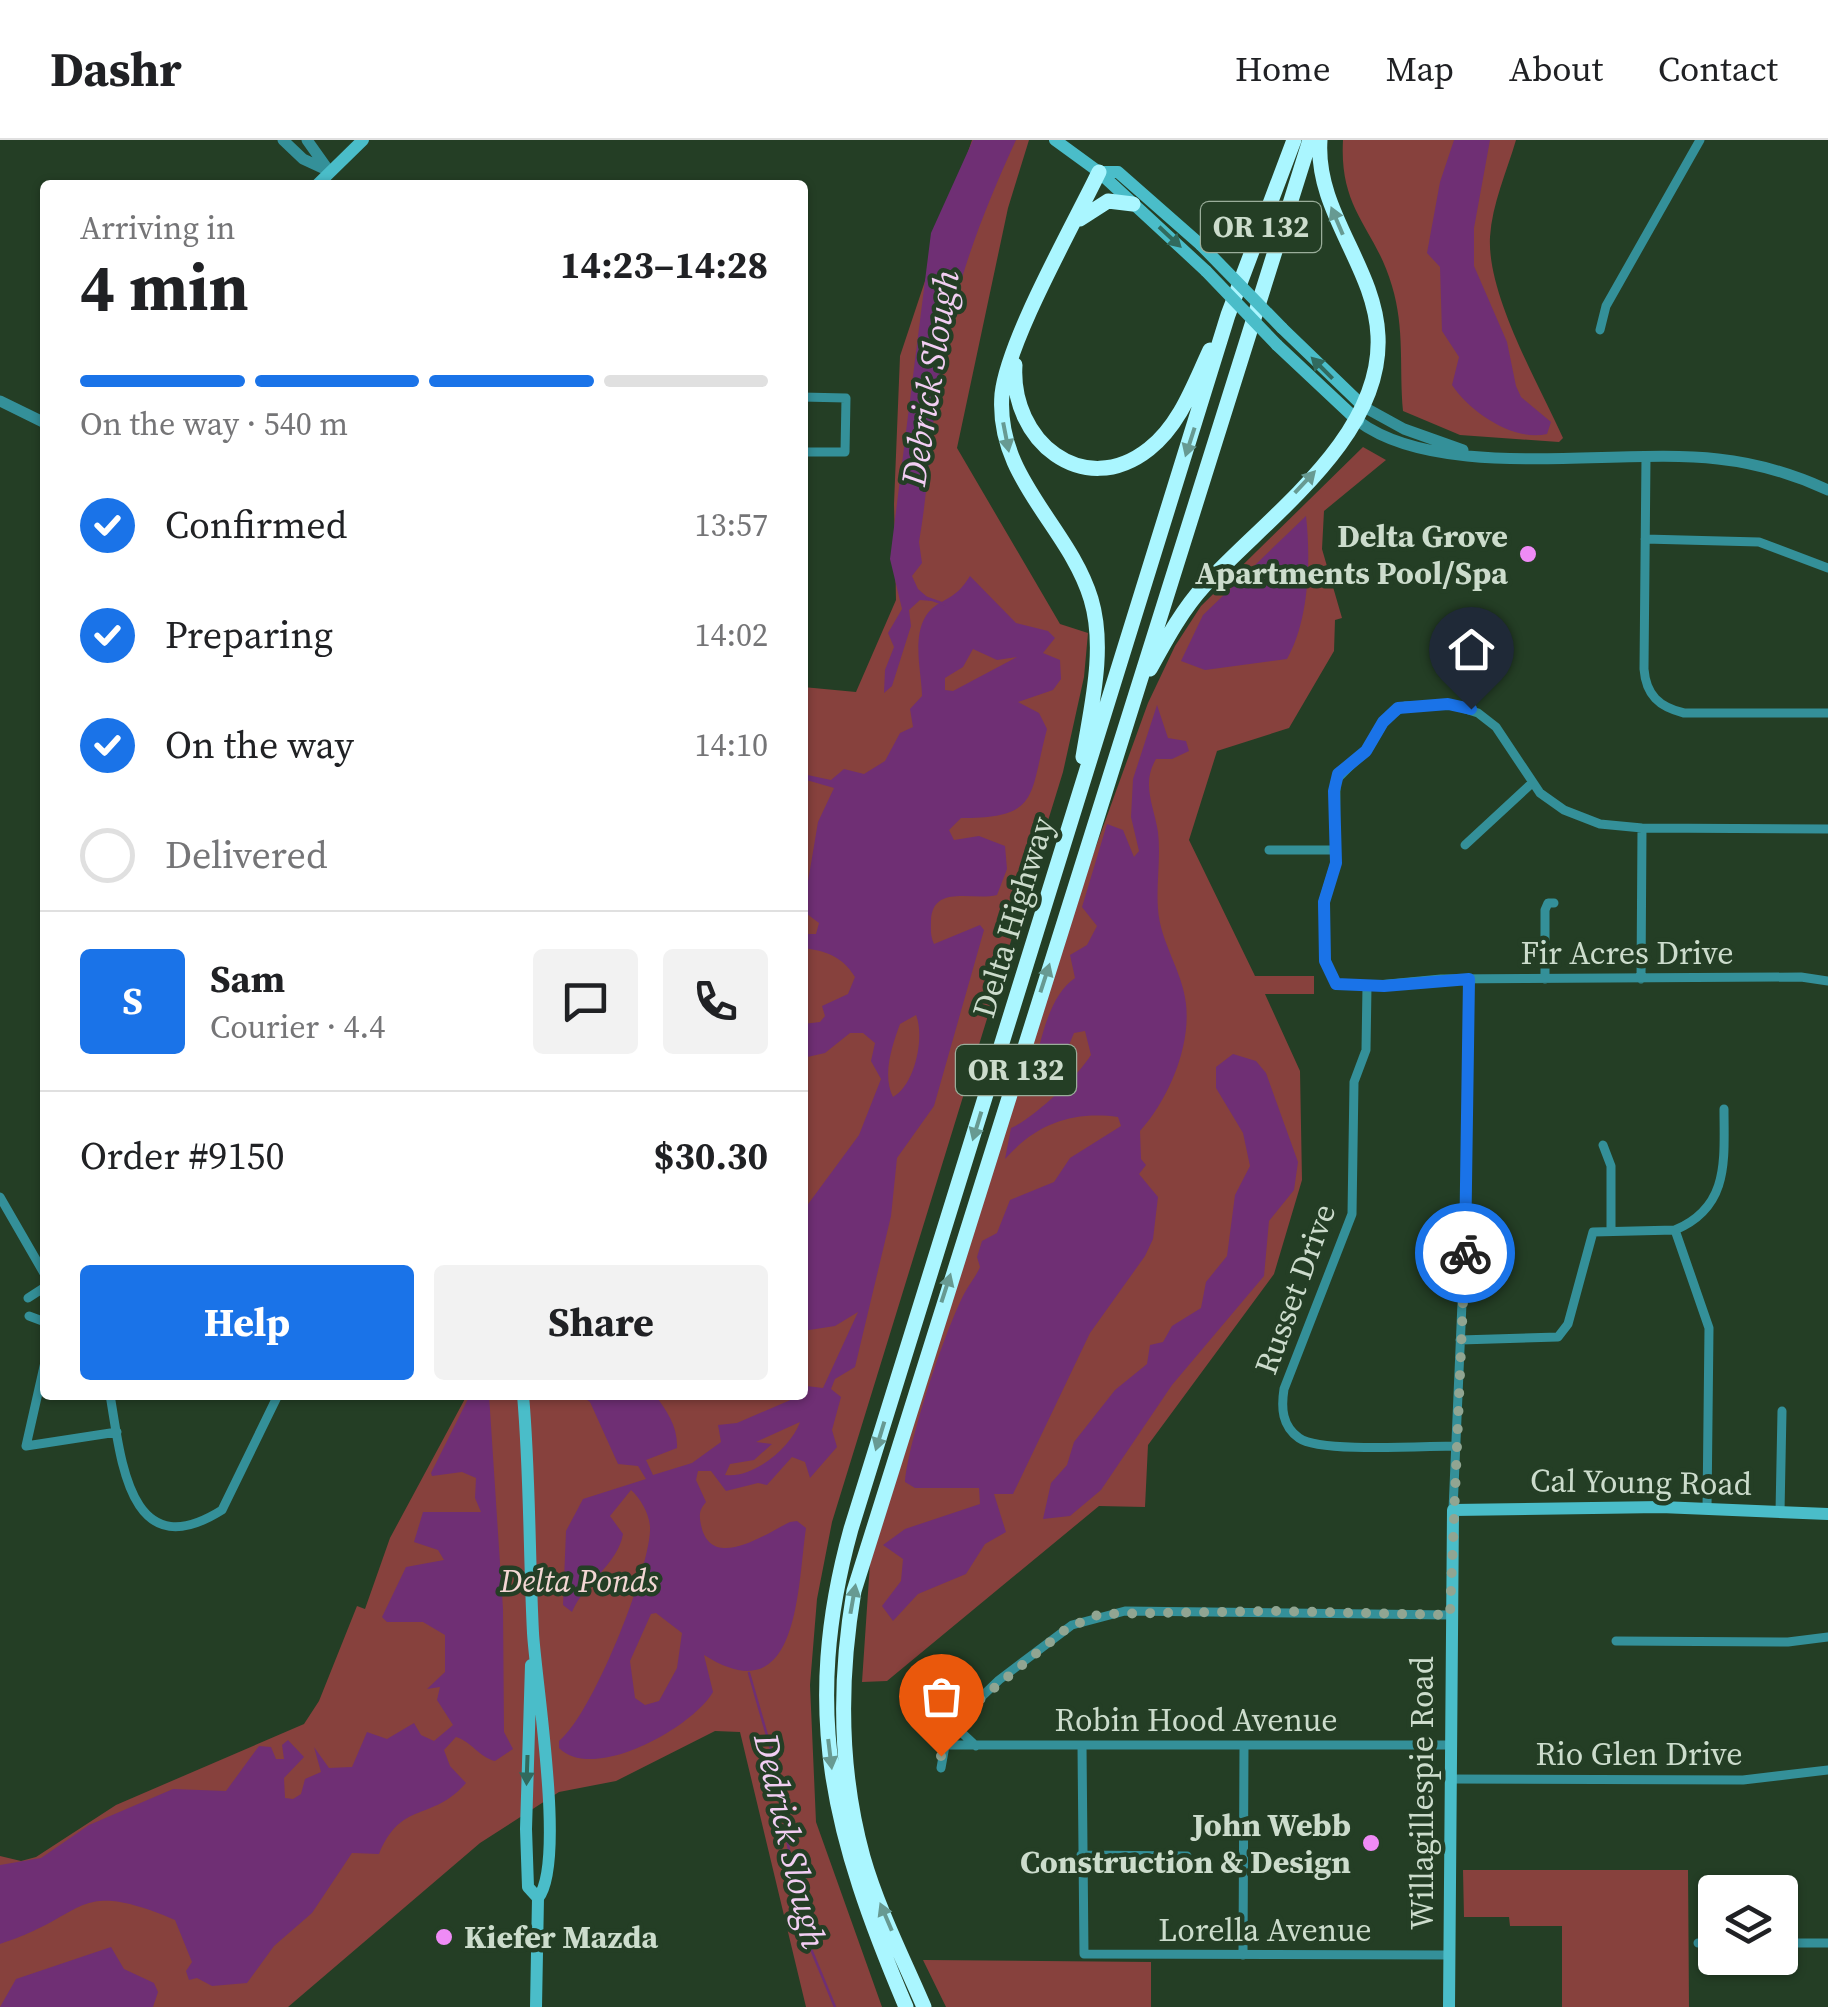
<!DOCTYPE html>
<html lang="en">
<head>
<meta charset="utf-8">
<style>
  body { margin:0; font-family:"Source Serif 4",serif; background:#f2f2f2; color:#202124; height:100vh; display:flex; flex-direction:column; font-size:38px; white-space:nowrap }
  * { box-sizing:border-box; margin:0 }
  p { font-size:32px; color:#757577 }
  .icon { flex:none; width:55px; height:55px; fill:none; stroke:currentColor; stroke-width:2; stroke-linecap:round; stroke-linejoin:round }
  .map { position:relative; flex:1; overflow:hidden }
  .side { position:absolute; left:40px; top:40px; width:768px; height:1220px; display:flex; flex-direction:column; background:#fff; border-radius:10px; box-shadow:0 2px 8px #0004 }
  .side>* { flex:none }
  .buttons { position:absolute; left:1698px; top:1735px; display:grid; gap:20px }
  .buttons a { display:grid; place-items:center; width:100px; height:100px; border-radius:10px; background:#fff; box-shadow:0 2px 8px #0004; font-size:50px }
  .pin { position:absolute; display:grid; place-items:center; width:85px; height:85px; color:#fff; margin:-102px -42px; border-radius:50% 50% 50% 0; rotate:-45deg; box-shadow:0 0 10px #0007 }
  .pin .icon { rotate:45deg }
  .courier { position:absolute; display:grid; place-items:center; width:100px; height:100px; margin:-50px; border:8px solid #1a73e8; border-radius:50%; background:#fff; color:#222; box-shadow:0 2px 12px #0007 }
  .headline em { font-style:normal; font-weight:700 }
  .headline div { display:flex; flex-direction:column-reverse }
  .headline { display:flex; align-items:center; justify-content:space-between; height:170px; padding:0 40px }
  h1 { font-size:65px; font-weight:700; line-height:75px }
  .bar { display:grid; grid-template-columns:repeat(4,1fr); gap:15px 10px; align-content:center; height:120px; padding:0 40px }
  .bar i { height:12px; border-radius:8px; background:#e0e0e0 }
  .bar .selected { background:#1a73e8 }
  .bar p { grid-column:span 4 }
  .line { display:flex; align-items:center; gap:25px; padding:0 40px; border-top:2px solid #e0e0e0 }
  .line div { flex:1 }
  .round { display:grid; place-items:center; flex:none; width:105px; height:105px; border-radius:10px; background:#f2f2f2 }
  ol { padding:0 40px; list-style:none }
  li { display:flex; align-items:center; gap:30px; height:110px }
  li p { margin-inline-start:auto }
  li .icon { padding:10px; border-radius:50%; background:#1a73e8; color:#fff; stroke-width:4 }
  li:last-child { color:#757577 }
  li i { width:55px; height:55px; border:5px solid #e0e0e0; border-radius:50% }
  .button { display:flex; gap:20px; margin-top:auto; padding:20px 40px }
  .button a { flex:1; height:115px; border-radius:10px; background:#1a73e8; color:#fff; font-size:40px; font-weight:700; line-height:115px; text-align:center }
  .button a+a { background:#f2f2f2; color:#202124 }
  header { display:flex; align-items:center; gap:60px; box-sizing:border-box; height:140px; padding:0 50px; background:#fff; border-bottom:2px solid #e0e0e0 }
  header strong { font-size:48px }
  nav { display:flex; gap:55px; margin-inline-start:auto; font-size:35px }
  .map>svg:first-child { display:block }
  .green { fill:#87413d }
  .water { fill:#6f2f74; fill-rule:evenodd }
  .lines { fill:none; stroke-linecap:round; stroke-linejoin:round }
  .stream { stroke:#6f2f74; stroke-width:2.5 }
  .minor { stroke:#349099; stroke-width:9 }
  .tertiary { stroke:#349099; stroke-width:11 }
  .secondary { stroke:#4abdc9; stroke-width:12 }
  .motorway { stroke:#aaf6ff; stroke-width:15 }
  .secondary-bridge { stroke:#4abdc9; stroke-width:12 }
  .oneway { fill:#679a92 }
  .oneway2 { fill:#316a5e }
  .done { stroke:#91a592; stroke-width:10; stroke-dasharray:0 18 }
  .route { stroke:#1a73e8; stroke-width:12 }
  .poi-dot { fill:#ef8bf6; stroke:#243e25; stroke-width:4 }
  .labels { text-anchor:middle; stroke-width:9; stroke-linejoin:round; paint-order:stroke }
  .shield { fill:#243e25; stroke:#9aad9a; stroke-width:2.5 }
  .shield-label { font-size:30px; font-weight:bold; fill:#ccdccc }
  .poi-label { font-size:32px; font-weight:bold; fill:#ccdccc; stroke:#243e25; text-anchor:end }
  .street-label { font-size:32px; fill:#ccdccc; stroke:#243e25 }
  .park-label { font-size:32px; font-style:italic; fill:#f3d7d4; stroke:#243e25 }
  .water-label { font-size:35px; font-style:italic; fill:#f2cef3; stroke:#243e25 }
</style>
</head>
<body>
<header>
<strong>Dashr</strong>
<nav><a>Home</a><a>Map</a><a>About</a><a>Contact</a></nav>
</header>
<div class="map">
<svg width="1828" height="1867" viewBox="0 0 1828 1867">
  <rect width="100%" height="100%" fill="#243e25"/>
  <path class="green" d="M972,0H1029L1008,68L957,308L1060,484L1088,493L1084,537L1063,632L832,1382L817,1459L810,1545L816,1682L882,1867H806L740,1592L715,1591L616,1641L559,1652L480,1703L288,1867H0V1716L21,1721L36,1717L116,1665L304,1584L319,1561L357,1466L365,1469L390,1398L467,1255H802L803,547L856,552L896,460L894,364L900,216Z
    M1343,0H1516C1507,31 1492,64 1490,97C1487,156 1539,244 1563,298L1559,302L1460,295L1403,271C1399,229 1405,189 1392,146C1375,87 1339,71 1343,0Z
    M1363,307L1386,320L1324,371L1322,409L1342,478L1335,480L1334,511L1289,588L1217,611L1189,700L1255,836H1314V854H1265L1300,931L1302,1040L1274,1134L1148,1305L1145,1367L1099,1366L887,1541L862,1542L870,1423L1087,731L1148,563L1175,506L1201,466Z
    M1463,1730H1688L1689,1867H1562V1786H1510L1509,1777H1464Z
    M923,1820L1151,1822V1867H946Z"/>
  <path class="water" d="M973,0H1016C982,74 955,144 941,226C931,285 929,344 919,402L922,423L912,436L918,449L932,461L920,460L909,470L911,486L892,546L884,553L885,530L894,507L888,493L902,469L890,419L931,93Z
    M1454,0H1490L1474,88V126L1507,202L1516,246L1521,257L1551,282L1547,294C1514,302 1470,272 1452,245L1459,217L1442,191L1440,127L1427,113L1440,42Z
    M1306,376C1311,420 1309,481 1287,519L1205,530L1181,521L1203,475Z
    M970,436L1016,483L1048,491L1055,498L1043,513L1060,520L1061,539L1053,550L1018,562L1039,573L1047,589C1029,657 1040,678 961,678L949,690L954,700L979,696L1005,706L1007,729L997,755C973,761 933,744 931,780C931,790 930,795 934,804L980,785L984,790L934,966L897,1018L891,1076L855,1227L835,1239L831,1249L841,1257L832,1290L837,1307L810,1338L805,1322L792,1317L767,1345L758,1343L726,1351L711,1331H698L696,1340L706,1362C699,1370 699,1375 701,1385C711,1433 767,1393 790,1382L797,1381L806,1388C797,1450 799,1575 704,1515L713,1552C693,1587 594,1643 559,1608V1601C592,1575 648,1434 650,1391C651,1376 641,1359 631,1350L610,1376L623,1394C618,1424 584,1443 572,1472L563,1465L566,1391L583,1359L646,1339L638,1326L618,1324L590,1262L580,1255H655C667,1271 678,1287 677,1308L646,1320L653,1335L692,1323L721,1302L718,1285L737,1283L802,1255L806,1246L823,1248L858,1172L835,1186L803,1191V1071L859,995L881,939L871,921L875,903L863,893H850L825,913L803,918V884L820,882L825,876L822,866L848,854L855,837C842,816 826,811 803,808V794H816L819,783L803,771L818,682L834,648L803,639V634L831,640L844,629L864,634L885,621L900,593L913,587L910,569L922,556C922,531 907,483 938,464C954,455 959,453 970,436ZM973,509L997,520L1017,517L953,551L945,550V538L963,527ZM916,875C925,897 915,945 893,957C882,935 892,906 900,884ZM800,1282C791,1307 754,1339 725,1335L730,1324L754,1320L772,1304L756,1302ZM656,1473L682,1493L677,1528L659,1561L645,1565L635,1558L630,1521L651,1474Z
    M1157,565L1168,598L1186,601L1189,611L1172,619H1156C1141,644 1154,666 1158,692C1161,718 1156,744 1158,769C1160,802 1183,832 1186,864C1191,907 1168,960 1140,991L1141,1019L1146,1025L1139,1034L1158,1057L1153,1099L1145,1116L1090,1193L1013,1354H994L1006,1392L985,1404L966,1434L918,1454L893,1481L882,1466L901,1441L903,1419L883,1405L905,1389L980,1364L979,1348H915L905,1342C909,1299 944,1193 964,1154C969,1144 976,1137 980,1127L977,1117L982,1101L997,1093L1010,1060L1054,1042L1070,1018L1121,986L1118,977C1072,971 1036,984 1005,1019L1011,988C1033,979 1078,936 1091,915L1085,891L1074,893L1061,924L1040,947L1031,942C1039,910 1046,858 1075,838L1070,815L1087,805L1097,786L1082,767L1107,684L1123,690L1134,717L1139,711L1131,677L1133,639Z
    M1233,914L1256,921L1266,933L1298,1022L1294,1050L1269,1081L1264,1136L1172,1245L1101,1350L1070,1376L1043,1379L1051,1343L1067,1325L1074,1302L1115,1250L1147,1224L1150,1205L1163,1202L1172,1186L1201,1168L1206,1142L1227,1116L1235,1055L1250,1026L1243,993L1216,948V927Z
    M489,1255L503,1469L504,1592L513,1609L495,1621C479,1617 472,1602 456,1597L444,1610L450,1626L466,1643C431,1683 402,1659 379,1714L352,1713L312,1773L274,1806L247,1843L212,1846L197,1838L189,1840L186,1831L192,1822L175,1780C73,1737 89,1776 0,1804V1725L41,1718L89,1685L173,1649L226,1651L259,1606L271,1607L276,1619H284L282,1605L288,1600L304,1617L284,1638L285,1658L293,1659L301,1654L305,1639L321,1632L314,1607L329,1628L352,1627L367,1592L387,1599L414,1583L421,1595L434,1601L453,1585L437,1560L440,1547L427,1549L445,1532V1495L423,1482H387L382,1477L406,1427L444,1420L438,1410L414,1402L423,1372H481L475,1358L476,1338L462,1332L432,1336L431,1333L469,1257Z
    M111,1807L124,1829L154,1843L158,1852L153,1867H0L16,1839Z"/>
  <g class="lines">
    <path class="stream" d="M927,458L944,464
      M749,1533L775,1623L801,1785L835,1867"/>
    <path class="minor" d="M1600,190L1606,166L1700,0
      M802,257L846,258L845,312H802
      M1646,317L1644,529C1646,555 1659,567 1684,573H1828
      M1645,399L1759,402L1828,428
      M1465,705L1531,644
      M1269,710H1336
      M1545,839V770L1548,763H1554
      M1641,839L1642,688
      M1367,846L1441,839L1801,837L1828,841
      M1603,1005L1611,1026V1089
      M0,1057L45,1135
      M28,1158L45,1147
      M29,1176L45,1182
      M1460,1200L1558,1197L1568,1184L1593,1092L1675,1090
      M45,1222L26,1306L117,1292
      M110,1255C121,1317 128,1429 222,1370L278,1255
      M1455,1306C1425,1306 1320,1313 1299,1298C1282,1286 1281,1268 1284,1249L1352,1074L1354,942L1366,910L1367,846L1336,844L1325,821L1323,762L1335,723L1336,640L1370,606L1387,577L1405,566L1453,565L1478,573L1496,587L1540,653L1564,670L1600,684L1642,688L1828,689
      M1707,1369L1709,1188L1675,1090C1730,1067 1724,1020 1724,969
      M1453,1370L1466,1071L1469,839
      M1780,1372L1782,1271
      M1616,1501L1788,1502L1828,1497
      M963,1574L961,1592L976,1606
      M942,1605H1449
      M1082,1606L1084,1814L1449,1815
      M941,1628L948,1589L999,1540L1072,1485L1125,1471L1450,1475
      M1449,1639L1743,1640L1828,1630
      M1081,1715L1187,1716
      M1698,1803H1715
      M1780,1803H1828
      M1243,1815L1244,1605"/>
    <path class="tertiary" d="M283,0L303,19L329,31
      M307,0L329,31
      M0,261L45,283
      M1364,267L1404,289L1463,310
      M1358,281C1441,343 1617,307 1718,319C1756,323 1793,334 1828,350"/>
    <path class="secondary" d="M1055,0L1099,32L1206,131
      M1099,32H1118L1201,105
      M317,45L363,0
      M1282,188L1364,267
      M1277,205L1358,281
      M523,1255C530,1334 529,1414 533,1493C536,1544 566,1724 538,1758L536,1867
      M531,1525L526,1689L528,1747L538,1758
      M1449,1867L1453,1370L1661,1367L1828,1374"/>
    <path class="motorway" d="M1080,79L1108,61L1133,64
      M1015,225C1010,300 1083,361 1149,309C1180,285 1194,244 1210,210
      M1150,529C1166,500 1182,470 1204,446C1267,377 1383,298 1378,196C1375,126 1315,72 1320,0
      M1083,617C1091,567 1106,509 1091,459C1069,386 995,338 1002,254C1008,200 1073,86 1099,32
      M906,1867C834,1697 800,1573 851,1389L1228,175L1294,0
      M924,1867C903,1818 878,1769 863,1717C839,1630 839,1539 854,1451L1310,0"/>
    <path class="secondary-bridge" d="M1201,105L1282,188
      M1206,131L1277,205"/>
  </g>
  <defs><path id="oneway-solid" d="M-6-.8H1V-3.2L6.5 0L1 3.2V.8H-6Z" transform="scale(2.5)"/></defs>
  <g class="oneway">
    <use href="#oneway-solid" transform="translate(1337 81) rotate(-113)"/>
    <use href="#oneway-solid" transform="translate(1006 297) rotate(79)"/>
    <use href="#oneway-solid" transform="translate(1190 302) rotate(108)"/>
    <use href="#oneway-solid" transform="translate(1305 342) rotate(-47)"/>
    <use href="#oneway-solid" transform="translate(1045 838) rotate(-72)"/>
    <use href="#oneway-solid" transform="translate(977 986) rotate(107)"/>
    <use href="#oneway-solid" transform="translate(946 1148) rotate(-72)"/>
    <use href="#oneway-solid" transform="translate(880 1296) rotate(107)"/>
    <use href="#oneway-solid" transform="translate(853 1459) rotate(-80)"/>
    <use href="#oneway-solid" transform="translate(830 1614) rotate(83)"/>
    <use href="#oneway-solid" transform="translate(886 1777) rotate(-113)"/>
  </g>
  <g class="oneway2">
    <use href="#oneway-solid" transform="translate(1170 97) rotate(43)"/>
    <use href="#oneway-solid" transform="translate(1322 228) rotate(-135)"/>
    <use href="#oneway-solid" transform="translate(527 1630) rotate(92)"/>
  </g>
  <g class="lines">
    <path class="done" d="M941,1616L945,1595L960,1576L1066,1489L1100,1474L1275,1471L1450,1475L1465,1113"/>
    <path class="route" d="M1465,1113L1469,839L1384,846L1336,844L1325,821L1324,762L1336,723L1334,651L1338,634L1366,611L1383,582L1398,568L1448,564L1471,569"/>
  </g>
  <g class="poi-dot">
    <circle cx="1528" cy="414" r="10"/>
    <circle cx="1371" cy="1703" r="10"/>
    <circle cx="444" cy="1797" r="10"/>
  </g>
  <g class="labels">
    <g class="shield">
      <rect x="1201" y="62" width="120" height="50" rx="8"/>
      <rect x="956" y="905" width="120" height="50" rx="8"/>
    </g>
    <g class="shield-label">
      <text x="1261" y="97">OR 132</text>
      <text x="1016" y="940">OR 132</text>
    </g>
    <g class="poi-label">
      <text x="1508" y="407">Delta Grove<tspan x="1508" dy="37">Apartments Pool/Spa</tspan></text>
      <text x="1351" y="1696">John Webb<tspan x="1351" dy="37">Construction &amp; Design</tspan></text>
      <text x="464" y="1808" text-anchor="start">Kiefer Mazda</text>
    </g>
    <g class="street-label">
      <text transform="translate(1013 777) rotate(-73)" y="11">Delta Highway</text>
      <text x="1627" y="824">Fir Acres Drive</text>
      <text transform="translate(1295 1149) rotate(-70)" y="11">Russet Drive</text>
      <text transform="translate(1641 1342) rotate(1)" y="11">Cal Young Road</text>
      <text x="1196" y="1591">Robin Hood Avenue</text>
      <text x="1639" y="1625">Rio Glen Drive</text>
      <text transform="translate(1422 1653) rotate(-90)" y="11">Willagillespie Road</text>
      <text x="1265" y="1801">Lorella Avenue</text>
    </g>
    <g class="park-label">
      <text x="579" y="1452">Delta Ponds</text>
    </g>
    <g class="water-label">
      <text transform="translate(930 238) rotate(-81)" y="12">Debrick Slough</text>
      <text transform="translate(790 1701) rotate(77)" y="12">Dedrick Slough</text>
    </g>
  </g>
</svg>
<div class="buttons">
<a><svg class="icon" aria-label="layers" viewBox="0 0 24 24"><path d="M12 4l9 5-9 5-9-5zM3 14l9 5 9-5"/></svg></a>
</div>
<div class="pin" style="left:941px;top:1616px;background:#ea580c"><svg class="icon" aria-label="bag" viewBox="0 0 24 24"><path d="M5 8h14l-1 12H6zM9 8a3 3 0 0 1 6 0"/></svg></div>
<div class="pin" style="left:1471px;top:569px;background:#1f2937"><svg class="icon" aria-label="home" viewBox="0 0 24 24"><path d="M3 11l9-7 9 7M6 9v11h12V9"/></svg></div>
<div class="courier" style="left:1465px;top:1113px"><svg class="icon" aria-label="bike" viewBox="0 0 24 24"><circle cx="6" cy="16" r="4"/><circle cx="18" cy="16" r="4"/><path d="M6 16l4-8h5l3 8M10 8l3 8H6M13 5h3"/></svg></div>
<section class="side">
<div class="headline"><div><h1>4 min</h1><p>Arriving in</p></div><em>14:23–14:28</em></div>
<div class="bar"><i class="selected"></i><i class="selected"></i><i class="selected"></i><i></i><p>On the way · 540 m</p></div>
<ol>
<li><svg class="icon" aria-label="check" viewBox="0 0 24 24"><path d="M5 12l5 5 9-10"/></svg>Confirmed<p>13:57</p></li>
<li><svg class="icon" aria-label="check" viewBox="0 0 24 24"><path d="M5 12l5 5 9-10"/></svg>Preparing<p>14:02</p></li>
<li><svg class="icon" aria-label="check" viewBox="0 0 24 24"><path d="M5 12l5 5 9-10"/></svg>On the way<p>14:10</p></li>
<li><i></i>Delivered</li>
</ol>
<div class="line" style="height:180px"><b class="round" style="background:#1a73e8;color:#fff">S</b><div><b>Sam</b><p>Courier · 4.4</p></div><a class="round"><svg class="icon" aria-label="chat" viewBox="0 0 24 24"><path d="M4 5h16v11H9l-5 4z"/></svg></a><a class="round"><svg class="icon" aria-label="phone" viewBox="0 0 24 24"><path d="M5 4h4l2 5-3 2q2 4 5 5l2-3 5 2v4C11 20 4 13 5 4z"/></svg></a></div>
<div class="line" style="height:130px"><div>Order #9150</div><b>$30.30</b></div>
<div class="button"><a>Help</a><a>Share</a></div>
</section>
</div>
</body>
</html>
